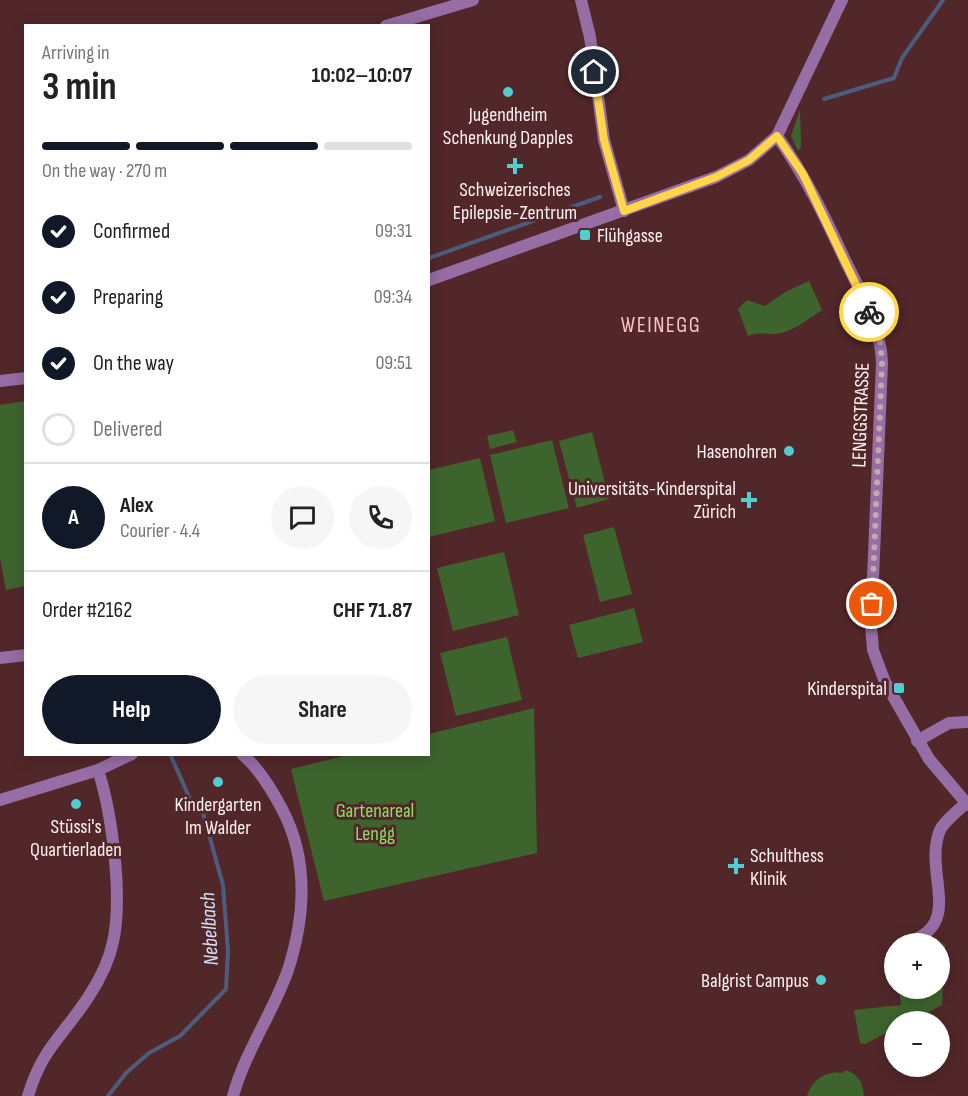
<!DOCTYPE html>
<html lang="en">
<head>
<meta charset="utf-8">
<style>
  body { margin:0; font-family:"Sofia Sans Condensed",sans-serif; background:#f6f6f6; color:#222; height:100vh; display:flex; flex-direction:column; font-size:22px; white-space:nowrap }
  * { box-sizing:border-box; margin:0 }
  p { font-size:20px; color:#767676 }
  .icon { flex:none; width:33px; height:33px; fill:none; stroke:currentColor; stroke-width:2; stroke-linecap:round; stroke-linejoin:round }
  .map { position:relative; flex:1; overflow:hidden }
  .side { position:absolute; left:24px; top:24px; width:406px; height:732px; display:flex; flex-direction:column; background:#fff; border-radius:0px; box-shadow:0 3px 15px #0003 }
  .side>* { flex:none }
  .tools { position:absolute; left:884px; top:933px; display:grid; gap:12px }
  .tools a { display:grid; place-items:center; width:66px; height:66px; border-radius:50%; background:#fff; box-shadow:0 3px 15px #0003; font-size:30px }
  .pin { position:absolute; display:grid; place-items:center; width:51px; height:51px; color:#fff; margin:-26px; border:3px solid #fff; border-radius:50%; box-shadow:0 2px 6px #0007 }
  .courier { position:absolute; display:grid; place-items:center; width:60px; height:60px; margin:-30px; border:4px solid #ffd54a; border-radius:50%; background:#fff; color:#222; box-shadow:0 2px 8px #0007 }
  .headline em { font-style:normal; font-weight:700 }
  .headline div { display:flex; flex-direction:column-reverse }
  .headline { display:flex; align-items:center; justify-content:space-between; height:102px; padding:0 18px }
  h1 { font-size:39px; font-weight:700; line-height:45px }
  .bar { display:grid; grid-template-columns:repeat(4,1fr); gap:9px 6px; align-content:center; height:72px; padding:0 18px }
  .bar i { height:8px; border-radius:4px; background:#e0e0e0 }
  .bar .current { background:#111827 }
  .bar p { grid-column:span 4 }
  .line { display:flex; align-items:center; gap:15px; padding:0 18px; border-top:2px solid #e0e0e0 }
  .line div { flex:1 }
  .round { display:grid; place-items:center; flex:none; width:63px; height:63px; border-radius:32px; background:#f6f6f6 }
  ol { padding:0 18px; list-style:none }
  li { display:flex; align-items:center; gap:18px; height:66px }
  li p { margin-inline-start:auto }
  li .icon { padding:6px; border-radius:50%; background:#111827; color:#fff; stroke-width:4 }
  li:last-child { color:#767676 }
  li i { width:33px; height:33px; border:3px solid #e0e0e0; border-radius:50% }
  .button { display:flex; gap:12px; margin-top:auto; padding:12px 18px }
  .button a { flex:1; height:69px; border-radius:36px; background:#111827; color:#fff; font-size:24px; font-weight:700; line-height:69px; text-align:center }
  .button a+a { background:#f6f6f6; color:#222 }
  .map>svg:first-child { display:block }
  .green { fill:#3e642d }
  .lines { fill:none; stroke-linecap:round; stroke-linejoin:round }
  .stream { stroke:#4c5c7c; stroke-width:4 }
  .minor { stroke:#966da5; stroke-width:12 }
  .tertiary { stroke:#966da5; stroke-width:12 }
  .done { stroke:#c0aaab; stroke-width:6; stroke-dasharray:0 10.8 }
  .route { stroke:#ffd54a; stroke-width:8 }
  .poi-dot { fill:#52cdcf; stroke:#52272a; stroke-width:2 }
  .labels { text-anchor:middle; stroke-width:6; stroke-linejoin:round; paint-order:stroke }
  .poi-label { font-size:20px; fill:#fcf0f1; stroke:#52272a }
  .street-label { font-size:20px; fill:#fcf0f1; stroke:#52272a }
  .park-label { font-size:20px; fill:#8ae061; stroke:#52272a }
  .water-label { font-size:21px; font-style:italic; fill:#d0e1f8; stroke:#52272a }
  .quarter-label { font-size:22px; letter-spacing:1.5px; fill:#fbc3c4; stroke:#52272a }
</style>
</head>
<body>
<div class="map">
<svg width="968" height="1096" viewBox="0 0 968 1096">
  <rect width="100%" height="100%" fill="#52272a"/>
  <path class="green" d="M800,110L801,147L798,151L791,136Z
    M809,281L822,310C808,319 793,332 775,334C765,334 758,332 748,336L738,309L747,300L765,306L785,292Z
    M25,401V586L6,590L0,558V405Z
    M513,430L517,442L490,449L487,436Z
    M592,432L609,499L577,508L559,441Z
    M552,440L569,508L506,523L490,455Z
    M480,458L495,521L429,537V470Z
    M614,527L632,594L600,602L583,535Z
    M504,552L519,615L453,631L437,568Z
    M634,608L643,642L578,658L569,625Z
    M507,637L522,700L456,716L440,653Z
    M534,708L537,853L324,901L291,769L348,755L429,754V734Z
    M942,942L945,945L942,1005L912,1021L894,1022V1029L865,1044L860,1043L854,1010L901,1005L899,989L939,988V949L943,947Z
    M845,1070C858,1073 863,1083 864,1096H807C812,1080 826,1070 843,1073Z"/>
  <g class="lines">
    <path class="stream" d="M824,99L894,78L902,58L943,0
      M429,258L600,197
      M108,1096L126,1073L149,1053L180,1036L226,989L228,951L223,885L203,813L190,799L170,754"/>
    <path class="minor" d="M581,0L590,37L604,140L624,211
      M386,26L473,0
      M429,280L716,177L749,160L777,136
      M0,381L26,378
      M0,658L26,655
      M917,741L949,723L968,722
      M0,800L98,770L132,754
      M902,944C968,927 922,874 940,830C945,820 958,811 966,803
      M28,1096C42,1048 64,1035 89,996C100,979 109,961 113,942C123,897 112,813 98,770
      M233,1096C245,1052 273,1013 288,970C305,917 309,860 282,809C272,790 259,768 242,754"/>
    <path class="tertiary" d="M842,0L777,136C805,175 825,217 845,260C861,293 881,326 882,363L871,626L873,650L885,682L929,759L968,805"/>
  </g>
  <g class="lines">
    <path class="done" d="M869,312L880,340L882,363L872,604"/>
    <path class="route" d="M594,72L604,140L624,211L716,177L749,160L777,136L803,174L869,312"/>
  </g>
  <g class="poi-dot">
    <circle cx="508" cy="92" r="6"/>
    <path d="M512 157h6v6h6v6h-6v6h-6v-6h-6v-6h6z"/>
    <rect x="579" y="229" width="12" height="12" rx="3"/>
    <circle cx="789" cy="451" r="6"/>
    <path d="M746 491h6v6h6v6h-6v6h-6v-6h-6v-6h6z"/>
    <rect x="893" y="682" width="12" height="12" rx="3"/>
    <circle cx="218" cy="782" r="6"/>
    <circle cx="76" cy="804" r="6"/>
    <path d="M733 857h6v6h6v6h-6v6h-6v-6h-6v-6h6z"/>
    <circle cx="821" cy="980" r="6"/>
  </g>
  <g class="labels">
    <g class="poi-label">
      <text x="508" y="121">Jugendheim<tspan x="508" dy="23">Schenkung Dapples</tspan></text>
      <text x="515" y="196">Schweizerisches<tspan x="515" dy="23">Epilepsie-Zentrum</tspan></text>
      <text x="597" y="242" text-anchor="start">Flühgasse</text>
      <text x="777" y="458" text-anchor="end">Hasenohren</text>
      <text x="736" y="495" text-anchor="end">Universitäts-Kinderspital<tspan x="736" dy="23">Zürich</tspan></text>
      <text x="887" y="695" text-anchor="end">Kinderspital</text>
      <text x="218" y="811">Kindergarten<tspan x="218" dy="23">Im Walder</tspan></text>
      <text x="76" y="833">Stüssi's<tspan x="76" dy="23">Quartierladen</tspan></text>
      <text x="750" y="862" text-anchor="start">Schulthess<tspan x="750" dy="23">Klinik</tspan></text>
      <text x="809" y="987" text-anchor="end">Balgrist Campus</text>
    </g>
    <g class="street-label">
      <text transform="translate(860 415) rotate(-88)" y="7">LENGGSTRASSE</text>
    </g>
    <g class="park-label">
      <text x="375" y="817">Gartenareal<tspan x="375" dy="23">Lengg</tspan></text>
    </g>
    <g class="water-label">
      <text transform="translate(209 929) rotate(-93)" y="7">Nebelbach</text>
    </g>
    <g class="quarter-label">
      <text x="661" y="332">WEINEGG</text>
    </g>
  </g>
</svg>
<div class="tools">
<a>+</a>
<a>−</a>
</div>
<div class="pin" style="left:872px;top:604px;background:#ea580c"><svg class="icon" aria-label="bag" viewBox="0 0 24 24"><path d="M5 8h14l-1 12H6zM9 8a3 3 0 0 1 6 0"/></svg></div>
<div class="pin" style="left:594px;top:72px;background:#1f2937"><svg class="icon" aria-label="home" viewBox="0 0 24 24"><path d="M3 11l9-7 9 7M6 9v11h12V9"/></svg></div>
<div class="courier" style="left:869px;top:312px"><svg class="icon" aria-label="bike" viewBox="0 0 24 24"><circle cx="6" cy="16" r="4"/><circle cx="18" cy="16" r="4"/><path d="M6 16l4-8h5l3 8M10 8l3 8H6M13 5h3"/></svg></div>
<section class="side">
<div class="headline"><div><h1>3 min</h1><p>Arriving in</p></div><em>10:02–10:07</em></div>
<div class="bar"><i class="current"></i><i class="current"></i><i class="current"></i><i></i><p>On the way · 270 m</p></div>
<ol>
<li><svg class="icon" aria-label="check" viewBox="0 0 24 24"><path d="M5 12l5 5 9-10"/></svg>Confirmed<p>09:31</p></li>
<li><svg class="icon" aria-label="check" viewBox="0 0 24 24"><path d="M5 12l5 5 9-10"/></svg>Preparing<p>09:34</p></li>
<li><svg class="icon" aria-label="check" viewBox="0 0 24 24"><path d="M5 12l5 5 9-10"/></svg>On the way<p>09:51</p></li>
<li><i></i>Delivered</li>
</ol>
<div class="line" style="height:108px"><b class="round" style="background:#111827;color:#fff">A</b><div><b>Alex</b><p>Courier · 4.4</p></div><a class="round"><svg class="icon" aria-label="chat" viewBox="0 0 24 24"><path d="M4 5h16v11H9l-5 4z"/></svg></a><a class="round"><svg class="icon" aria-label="phone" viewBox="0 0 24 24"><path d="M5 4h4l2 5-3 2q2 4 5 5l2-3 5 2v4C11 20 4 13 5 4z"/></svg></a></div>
<div class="line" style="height:78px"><div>Order #2162</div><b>CHF 71.87</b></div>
<div class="button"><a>Help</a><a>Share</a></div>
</section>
</div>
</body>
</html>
